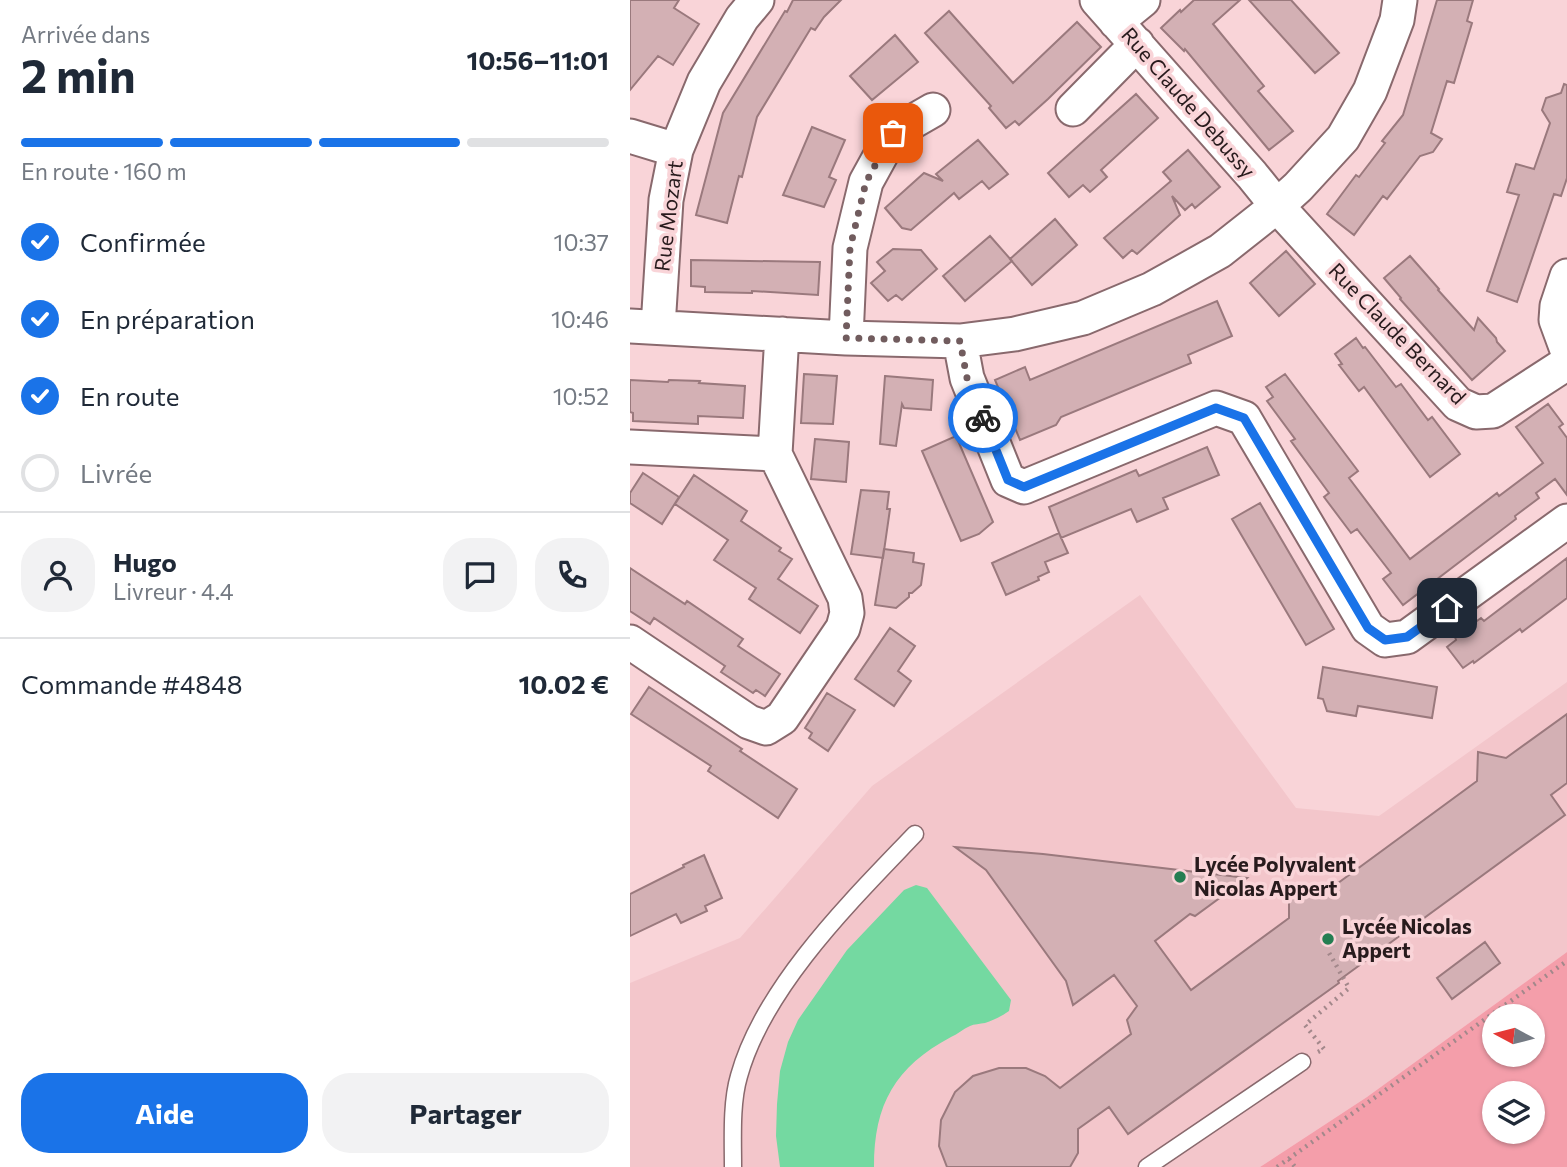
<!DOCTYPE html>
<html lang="fr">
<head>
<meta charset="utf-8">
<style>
  body { margin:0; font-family:Commissioner,sans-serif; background:#f2f2f3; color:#1f2937; height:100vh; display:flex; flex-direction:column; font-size:26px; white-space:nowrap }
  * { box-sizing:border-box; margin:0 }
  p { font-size:23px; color:#747a83 }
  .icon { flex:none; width:38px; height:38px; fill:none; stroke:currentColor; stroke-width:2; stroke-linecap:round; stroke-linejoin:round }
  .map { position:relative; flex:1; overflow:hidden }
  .panel { display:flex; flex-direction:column; background:#fff; width:630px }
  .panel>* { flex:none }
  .needle { width:46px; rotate:277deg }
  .buttons { position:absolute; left:852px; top:1004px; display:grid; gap:14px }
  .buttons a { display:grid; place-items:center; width:63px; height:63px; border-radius:50%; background:#fff; box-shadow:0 2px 5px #0004; font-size:35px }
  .pin { position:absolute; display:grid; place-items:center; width:60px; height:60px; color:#fff; margin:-30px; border-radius:14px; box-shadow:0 4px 10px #0006 }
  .courier { position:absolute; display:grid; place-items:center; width:70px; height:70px; margin:-35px; border:5px solid #1a73e8; border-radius:50%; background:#fff; color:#222; box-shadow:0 2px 9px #0007 }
  .overview em { font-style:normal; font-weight:700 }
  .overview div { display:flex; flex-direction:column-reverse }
  .overview { display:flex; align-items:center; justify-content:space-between; height:119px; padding:0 21px }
  h1 { font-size:46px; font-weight:700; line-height:52px }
  .bar { display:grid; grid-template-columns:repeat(4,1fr); gap:10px 7px; align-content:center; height:84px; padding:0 21px }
  .bar i { height:9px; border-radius:5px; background:#e0e1e3 }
  .bar .selected { background:#1a73e8 }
  .bar p { grid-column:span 4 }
  .line { display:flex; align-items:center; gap:18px; padding:0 21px; border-top:2px solid #e0e1e3 }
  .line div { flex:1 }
  .round { display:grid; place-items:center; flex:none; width:74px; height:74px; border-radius:28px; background:#f2f2f3 }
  ol { padding:0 21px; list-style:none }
  li { display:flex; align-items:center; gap:21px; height:77px }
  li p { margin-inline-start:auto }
  li .icon { padding:7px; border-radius:50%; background:#1a73e8; color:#fff; stroke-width:4 }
  li:last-child { color:#747a83 }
  li i { width:38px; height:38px; border:4px solid #e0e1e3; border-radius:50% }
  .action { display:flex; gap:14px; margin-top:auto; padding:14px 21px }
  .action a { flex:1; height:80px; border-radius:28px; background:#1a73e8; color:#fff; font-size:28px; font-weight:700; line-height:80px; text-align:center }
  .action a+a { background:#f2f2f3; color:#1f2937 }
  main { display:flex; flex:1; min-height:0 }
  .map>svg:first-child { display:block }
  .built { fill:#f3c6cb }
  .green { fill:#f49eaa; fill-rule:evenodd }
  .water { fill:#74d9a1 }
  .building { fill:#d3b0b4; stroke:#9a797d; stroke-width:2 }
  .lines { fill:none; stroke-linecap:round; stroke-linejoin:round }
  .lane-casing { stroke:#89696d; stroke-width:19 }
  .street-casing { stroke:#89696d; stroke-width:37 }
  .path { stroke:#a3888b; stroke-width:4.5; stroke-dasharray:2 5; stroke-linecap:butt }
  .lane { stroke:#fff; stroke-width:16 }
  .street { stroke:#fff; stroke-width:33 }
  .done { stroke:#715c5e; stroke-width:7; stroke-dasharray:0 12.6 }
  .route { stroke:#1a73e8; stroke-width:9 }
  .poi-dot { fill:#257e52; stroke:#f9d4d8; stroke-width:2.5 }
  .labels { text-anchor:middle; stroke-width:7; stroke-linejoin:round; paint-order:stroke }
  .street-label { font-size:21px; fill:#281b1d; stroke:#f9d4d8 }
  .poi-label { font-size:21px; font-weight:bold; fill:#281b1d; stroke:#f9d4d8; text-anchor:start }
</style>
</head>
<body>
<main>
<section class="panel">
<div class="overview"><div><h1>2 min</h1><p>Arrivée dans</p></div><em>10:56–11:01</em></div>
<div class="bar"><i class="selected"></i><i class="selected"></i><i class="selected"></i><i></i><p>En route · 160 m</p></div>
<ol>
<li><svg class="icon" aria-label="check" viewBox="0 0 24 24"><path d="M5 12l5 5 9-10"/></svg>Confirmée<p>10:37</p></li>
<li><svg class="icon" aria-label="check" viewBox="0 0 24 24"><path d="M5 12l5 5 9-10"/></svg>En préparation<p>10:46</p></li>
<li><svg class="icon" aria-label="check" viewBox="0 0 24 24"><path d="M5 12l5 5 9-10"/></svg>En route<p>10:52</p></li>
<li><i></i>Livrée</li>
</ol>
<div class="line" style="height:126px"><a class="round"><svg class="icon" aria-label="person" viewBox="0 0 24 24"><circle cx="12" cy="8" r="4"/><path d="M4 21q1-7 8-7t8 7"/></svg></a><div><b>Hugo</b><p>Livreur · 4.4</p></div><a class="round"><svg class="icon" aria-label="chat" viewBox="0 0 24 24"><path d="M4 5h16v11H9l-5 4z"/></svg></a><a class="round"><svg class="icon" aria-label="phone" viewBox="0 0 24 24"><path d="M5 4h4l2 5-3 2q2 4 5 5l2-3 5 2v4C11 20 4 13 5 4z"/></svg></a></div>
<div class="line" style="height:91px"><div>Commande #4848</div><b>10.02 €</b></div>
<div class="action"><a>Aide</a><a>Partager</a></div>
</section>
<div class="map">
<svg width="937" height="1167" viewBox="0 0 937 1167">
  <rect width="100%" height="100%" fill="#f9d4d8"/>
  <path class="built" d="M510,595L666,808L749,816L937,682V952L737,1097L630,1167H0V983L110,938L242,786Z"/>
  <path class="green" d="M937,952V1167H630L737,1097ZM864,1017H903V1055H864ZM864,1094H903V1132H864Z"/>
  <path class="water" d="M286,885L297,888L381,1000L379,1011C372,1016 364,1020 355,1023C350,1024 344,1024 340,1026C333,1029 328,1034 321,1037C265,1067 244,1104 244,1167H150L146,1136L147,1104L150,1071L158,1042L168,1020L217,950L274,890Z"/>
  <path class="building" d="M0,0H49L44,8L69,24L43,65L28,56L0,90Z
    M163,0H211L194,17L185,30L181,28L127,117L112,177L109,176L97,223L66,215L93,113L155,11L157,12Z
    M564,0H610L583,24L634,86L628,91L663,131L639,150L555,49L554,51L531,28L550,10L551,12Z
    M619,0H661L709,53L685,73Z
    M807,0H843L837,21L842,23L824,83L817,81L801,133L812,139L803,152L790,156L757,199L753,196L724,235L697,214L726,175L729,177L755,143L752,141L773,115Z
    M319,11L383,83L447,22L471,47L418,99L389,125L385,121L376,128L359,108L361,106L295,33Z
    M265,35L288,62L242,100L220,76Z
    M934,84L937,85V178L931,196L924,194L887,302L857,291L889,195L877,192L886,164L904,169L920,123L912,110L916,98L931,93Z
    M506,94L528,118L471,170L477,177L460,192L453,185L439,197L418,173Z
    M182,127L215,140L199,177L206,180L194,207L153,195Z
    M348,140L378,174L359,189L352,181L329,199L324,193L281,230L272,228L255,208L294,173L313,181L306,174Z
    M558,150L590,187L565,208L562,204L555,210L542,196L550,215L507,254L502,250L493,258L474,238L541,181L533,172Z
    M425,219L447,245L402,285L380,259Z
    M360,236L382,261L335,301L313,276Z
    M263,249L291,250L307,269L272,300L266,295L258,301L241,283L255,271L247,262Z
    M656,251L685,284L649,316L620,283Z
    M780,256L809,289L808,290L844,330L848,318L866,338L867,342L875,351L842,380L770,299L771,298L754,278Z
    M61,260L190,262L188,295L122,291V293L75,292V287L61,286Z
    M587,301L602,336L558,355L561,363L431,417L426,425L390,440L365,380L395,367L400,380Z
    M726,338L733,348L735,347L766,387L771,384L798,420L802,417L830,454L800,477L734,387L729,391L709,365L712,364L705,354Z
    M174,374L207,376L203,424L171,423Z
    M655,374L728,471L719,478L780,559L867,493L869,496L913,463L886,427L918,404L933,424L929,427L937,438V495L925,479L906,493L909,498L885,516L886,519L773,605L753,579L761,573L727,529L721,533L694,497L699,493L661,441L665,439L637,401L643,397L636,387Z
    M255,376L303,380L301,410L274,408L272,404L266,446L250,444Z
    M0,380L38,382L39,380L70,381L69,383L115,386L113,418L68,416V424L3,421V413L0,412Z
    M326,436L363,522L349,534L331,541L292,451Z
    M185,439L219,442L216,482L181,479Z
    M577,447L589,475L533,498L538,509L507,522L501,509L431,538L419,507L506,470L509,476Z
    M13,473L49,497L32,524L0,503V493Z
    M64,475L117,511L111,521L151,548L149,551L162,559L148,579L188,606L170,633L119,599L126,588L84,560L98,540L45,504Z
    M231,490L259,492L257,509H260L253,558L221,554Z
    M630,503L704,629L676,645L602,519Z
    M429,533L438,553L415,562L419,572L408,577L409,580L376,595L362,563Z
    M254,549L284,553L283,562L294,564L291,585L282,593H279V597L266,608L245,605Z
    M937,558V598L892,632L890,629L844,663L843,661L833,668L817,647L826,640L825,637L851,618L854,621Z
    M0,568L55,604L57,601L113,639L108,646L150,674L135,696L126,690L123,693L91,672L95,666L24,618L20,624L0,611Z
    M260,628L285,646L268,671L281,681L264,706L225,679Z
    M693,667L807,687L802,718L728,706L726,716L697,711L693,699L688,698Z
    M19,687L112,749L110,751L167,789L148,818L78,771L81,766L1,714Z
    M197,693L225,710L198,751L179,738L182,733L175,728Z
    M937,714V783L921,795L935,815L708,981L709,983L498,1134L479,1107L448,1129V1153L440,1167H317L309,1146L311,1120L325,1092L343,1076L369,1068H396L415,1076L430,1088L501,1034L497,1020L507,1006L484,975L443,1005L436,981L356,870L325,847L413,854L617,878L565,916L560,914L525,941L561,990L659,918V895L689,897L847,781L848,752L876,758Z
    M74,855L92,898L75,906L77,911L51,923L46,914L0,936V894L54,867L53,865Z
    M855,942L870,963L822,999L807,978Z"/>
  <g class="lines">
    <g class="lane-casing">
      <path id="lane" d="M103,1167C103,1139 101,1103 109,1076C134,986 222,900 285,834
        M517,1167L672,1062"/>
    </g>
    <g class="street-casing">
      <path id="street" d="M467,0L622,175L647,206L828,404L846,412L863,411L937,363
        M486,22L513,0
        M443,109L507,44
        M0,136L46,150
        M937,276L927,306L926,320L937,350
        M0,326L216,338L330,341L385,334L453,318L522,289L590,251L647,206L668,187L713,138L740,91L767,20L770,0
        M28,327L36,200L46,150L74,82L112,18L127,0
        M216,338L220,248L236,182L263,133L303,110
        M330,341L337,378L378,480L394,487L586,408L614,418L738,628L755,640L777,637L937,521
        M0,447L145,454
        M0,642L119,722L136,728L152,718L213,628L217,613L215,598L145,454L152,334"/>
    </g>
    <path class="path" d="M688,1052L694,1049L675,1025L719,988L698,951
      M659,1159L665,1167
      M647,1167L937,961"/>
    <use href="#lane" class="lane"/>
    <use href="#street" class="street"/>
  </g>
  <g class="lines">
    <path class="done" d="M263,133L236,182L220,248L216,338L330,341L337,378L353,418"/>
    <path class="route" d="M353,418L378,480L394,487L586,408L614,418L738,628L755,640L777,637L817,608"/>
  </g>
  <g class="poi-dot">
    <circle cx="550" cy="877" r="7"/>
    <circle cx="698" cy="939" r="7"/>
  </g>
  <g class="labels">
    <g class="street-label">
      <text transform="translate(558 103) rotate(49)" y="7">Rue Claude Debussy</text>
      <text transform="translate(39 216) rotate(-83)" y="7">Rue Mozart</text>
      <text transform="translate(767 334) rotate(46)" y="7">Rue Claude Bernard</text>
    </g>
    <g class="poi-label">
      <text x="564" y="872">Lycée Polyvalent<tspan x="564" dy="24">Nicolas Appert</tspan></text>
      <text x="712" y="934">Lycée Nicolas<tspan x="712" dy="24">Appert</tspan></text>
    </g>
  </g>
</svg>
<div class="buttons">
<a><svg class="needle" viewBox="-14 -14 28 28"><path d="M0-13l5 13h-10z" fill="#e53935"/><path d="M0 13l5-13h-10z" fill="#747a83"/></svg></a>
<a><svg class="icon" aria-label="layers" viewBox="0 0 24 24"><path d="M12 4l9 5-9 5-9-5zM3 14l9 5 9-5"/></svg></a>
</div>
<div class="pin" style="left:263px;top:133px;background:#ea580c"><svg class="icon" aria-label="bag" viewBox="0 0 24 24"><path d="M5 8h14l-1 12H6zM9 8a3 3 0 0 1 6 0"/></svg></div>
<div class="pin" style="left:817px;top:608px;background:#1f2937"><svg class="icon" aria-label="home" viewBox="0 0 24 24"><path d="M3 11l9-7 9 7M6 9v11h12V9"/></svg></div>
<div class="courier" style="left:353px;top:418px"><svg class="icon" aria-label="bike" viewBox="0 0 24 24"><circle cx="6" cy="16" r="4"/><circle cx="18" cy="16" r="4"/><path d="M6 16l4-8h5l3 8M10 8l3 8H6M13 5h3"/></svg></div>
</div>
</main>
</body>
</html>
